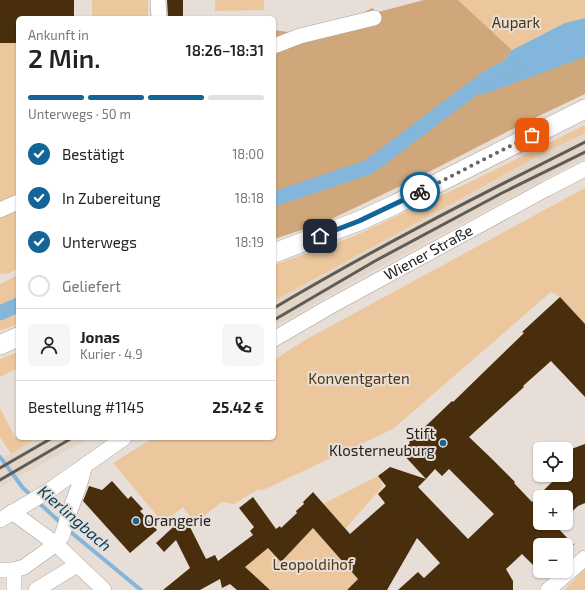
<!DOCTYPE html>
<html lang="de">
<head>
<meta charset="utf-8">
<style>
  body { margin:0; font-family:"Exo 2",sans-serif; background:#f6f6f6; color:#222; height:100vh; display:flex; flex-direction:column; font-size:15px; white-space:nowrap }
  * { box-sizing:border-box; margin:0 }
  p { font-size:13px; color:#767676 }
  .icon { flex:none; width:22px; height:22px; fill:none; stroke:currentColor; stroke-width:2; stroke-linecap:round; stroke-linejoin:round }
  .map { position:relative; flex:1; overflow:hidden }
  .drawer { position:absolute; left:16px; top:16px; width:260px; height:424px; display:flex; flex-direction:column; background:#fff; border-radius:6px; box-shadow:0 1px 3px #0004 }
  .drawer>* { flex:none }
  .controls { position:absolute; left:533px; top:442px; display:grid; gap:8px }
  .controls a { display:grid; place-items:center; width:40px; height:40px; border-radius:6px; background:#fff; box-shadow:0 1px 3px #0004; font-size:20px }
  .pin { position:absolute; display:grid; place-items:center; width:34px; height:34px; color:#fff; margin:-17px; border-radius:8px; box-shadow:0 2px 6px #0006 }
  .courier { position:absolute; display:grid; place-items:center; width:40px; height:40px; margin:-20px; border:3px solid #136597; border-radius:50%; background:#fff; color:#222; box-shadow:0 1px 5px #0007 }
  .overview em { font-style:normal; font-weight:600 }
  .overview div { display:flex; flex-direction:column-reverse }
  .overview { display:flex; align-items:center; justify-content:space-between; height:68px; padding:0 12px }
  h1 { font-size:26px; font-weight:600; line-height:30px }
  .bar { display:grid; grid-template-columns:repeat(4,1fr); gap:6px 4px; align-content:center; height:48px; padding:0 12px }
  .bar i { height:5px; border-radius:3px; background:#e0e0e0 }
  .bar .selected { background:#136597 }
  .bar p { grid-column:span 4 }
  .line { display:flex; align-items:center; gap:10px; padding:0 12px; border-top:1px solid #e0e0e0 }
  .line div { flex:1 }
  .round { display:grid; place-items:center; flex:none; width:42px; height:42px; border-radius:6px; background:#f6f6f6 }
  ol { padding:0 12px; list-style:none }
  li { display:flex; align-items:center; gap:12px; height:44px }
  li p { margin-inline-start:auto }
  li .icon { padding:4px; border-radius:50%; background:#136597; color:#fff; stroke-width:4 }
  li:last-child { color:#767676 }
  li i { width:22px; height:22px; border:2px solid #e0e0e0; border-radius:50% }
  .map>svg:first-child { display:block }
  .built { fill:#e3d5c7 }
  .green { fill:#ecc79d }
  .forest { fill:#cfa77a }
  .water { fill:#84b5db }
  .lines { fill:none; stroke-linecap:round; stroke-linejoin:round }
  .stream { stroke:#84b5db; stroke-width:4 }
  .canal { stroke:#84b5db; stroke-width:15 }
  .building { fill:#482e0c }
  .minor-casing { stroke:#a8a098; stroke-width:16 }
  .major-casing { stroke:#a8a098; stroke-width:20 }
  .minor { stroke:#fff; stroke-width:15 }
  .major { stroke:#fff; stroke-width:19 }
  .rail { stroke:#5f5b56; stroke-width:3 }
  .done { stroke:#68645f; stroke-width:4; stroke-dasharray:0 7.2 }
  .route { stroke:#136597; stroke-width:5 }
  .poi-dot { fill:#136597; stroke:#e7dfd7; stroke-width:1.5 }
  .labels { text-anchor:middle; stroke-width:4; stroke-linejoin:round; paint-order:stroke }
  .park-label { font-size:15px; fill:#4f3410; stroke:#e7dfd7 }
  .street-label { font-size:15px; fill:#24211e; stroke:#e7dfd7 }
  .poi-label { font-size:15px; fill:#24211e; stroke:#e7dfd7; text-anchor:end }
  .water-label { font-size:16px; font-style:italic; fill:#003f63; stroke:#e7dfd7 }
</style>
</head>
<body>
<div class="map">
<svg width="585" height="590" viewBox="0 0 585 590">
  <rect width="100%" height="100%" fill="#e7dfd7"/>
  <path class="built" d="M585,133V159L560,171L367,274L274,327V301L540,155Z
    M37,438H90L0,487V460Z"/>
  <path class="green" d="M92,0H148V18H92Z
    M215,0H264V10L215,11Z
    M458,0H585V18L565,23L512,50Z
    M0,43H18V196L0,203Z
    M585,125V133L540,155L274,301V265L352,237L466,184Z
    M585,188V324L560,297L551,292L393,429L263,490H257L234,504L222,502L195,523L183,507L163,523L113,463L153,438H274V360L305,340Z
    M18,205V268L10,273L0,274V213Z
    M18,275V324L0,331V284Z
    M18,352V368L0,377V359Z
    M0,408L15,437L18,436V438H37L11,454L0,437Z
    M378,476L383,486L345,529L323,504Z
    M313,528L358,579L347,590H270L245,567L268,548L281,562Z
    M585,568V590H564Z"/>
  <path class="forest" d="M424,0H458L512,50L480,95L585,56V94L526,122L415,179L323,223L274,239V30L288,32L348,21L372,8L378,12Z"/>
  <path class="water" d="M585,18V57L479,96L512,50L565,23Z"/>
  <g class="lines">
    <path class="stream" d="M0,457L23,488L33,497
      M38,502L62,524
      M67,529L141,590"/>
    <path class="canal" d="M274,199L369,167L487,78L513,65
      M0,313L18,305"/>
  </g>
  <path class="building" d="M0,0H74V18H18V43H0Z
    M167,0H183V17H168Z
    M560,297L585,324V397L551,361L523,386L524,387L469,437L490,457L515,482L514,483L532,502L553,481L557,475H566V452L574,448L585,444V503L578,506L566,517V497H540V523H553L574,545H540V572L522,554L506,569L513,581V590H398L418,572L424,578L440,563L417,538L387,590H347L358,579L313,528L281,562L268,548L245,567L270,590H237L230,584L222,588L220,579L200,590H163L190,568L176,540L164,552L156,543L185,516L192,525L190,527L206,559L215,555L218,561L253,535L250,531L254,527L239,508L253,497L276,529L280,526L281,528L297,513L296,511L304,504L303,502L313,492L350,534L385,503L378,494L386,486L378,476L390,467L426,479L418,487L468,539L494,514L449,469L442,476L435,469L426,479L401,452L410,443L409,442L452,401L453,402L524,333L522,332Z
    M112,481L128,499L131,496L143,509L140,511L157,530L130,553L83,501L89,486L102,490Z"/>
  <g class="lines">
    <g class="minor-casing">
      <g id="minor">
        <path d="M158,0L159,18"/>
        <path d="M274,46L300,36L374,18"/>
        <path d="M0,210L18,202"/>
        <path id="s1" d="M274,339L329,307L546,189L585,169"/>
        <path d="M12,512L56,544L104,590"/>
        <path d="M0,520L50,490L124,438"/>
        <path d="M0,570H14L24,567L56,544L62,536L68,516L80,483L85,465"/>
        <path d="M14,570V590"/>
        <path d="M36,590L77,565"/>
        <path d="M548,590L585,558"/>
      </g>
    </g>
    <g class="major-casing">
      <path id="major" d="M274,253L359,221L396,204L585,109
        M0,345L18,337"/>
    </g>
    <use href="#minor" class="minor"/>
    <use href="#major" class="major"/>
    <path class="rail" d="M274,308C375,248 480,195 585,142
      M274,320L375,261L502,193L585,152
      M0,468L52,438
      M0,480L72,438"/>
  </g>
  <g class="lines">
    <path class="done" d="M420,192L532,135"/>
    <path class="route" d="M320,236L359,221L420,192"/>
  </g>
  <g class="poi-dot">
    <circle cx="443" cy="443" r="4"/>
    <circle cx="136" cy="521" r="4"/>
  </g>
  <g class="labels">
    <g class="park-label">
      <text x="516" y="28">Aupark</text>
      <text x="359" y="384">Konventgarten</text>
      <text x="313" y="570">Leopoldihof</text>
    </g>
    <g class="street-label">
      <text dy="5" stroke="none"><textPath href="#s1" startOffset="177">Wiener Straße</textPath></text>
    </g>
    <g class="poi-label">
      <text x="435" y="439">Stift<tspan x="435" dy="17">Klosterneuburg</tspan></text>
      <text x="144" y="526" text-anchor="start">Orangerie</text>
    </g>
    <g class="water-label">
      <text transform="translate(75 518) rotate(41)" y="6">Kierlingbach</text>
    </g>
  </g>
</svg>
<div class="controls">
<a><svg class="icon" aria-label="locate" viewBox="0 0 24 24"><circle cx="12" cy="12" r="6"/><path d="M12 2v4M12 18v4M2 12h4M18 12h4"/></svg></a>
<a>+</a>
<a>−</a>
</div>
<div class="pin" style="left:532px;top:135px;background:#ea580c"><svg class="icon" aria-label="bag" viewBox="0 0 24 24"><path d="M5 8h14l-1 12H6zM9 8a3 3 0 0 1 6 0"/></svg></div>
<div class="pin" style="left:320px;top:236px;background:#1f2937"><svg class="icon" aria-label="home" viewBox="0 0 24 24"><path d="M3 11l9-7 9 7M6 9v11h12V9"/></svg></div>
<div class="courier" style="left:420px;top:192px"><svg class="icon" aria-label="bike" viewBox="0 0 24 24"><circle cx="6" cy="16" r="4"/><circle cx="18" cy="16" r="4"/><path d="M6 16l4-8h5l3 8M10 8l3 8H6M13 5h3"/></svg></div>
<section class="drawer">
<div class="overview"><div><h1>2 Min.</h1><p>Ankunft in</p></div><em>18:26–18:31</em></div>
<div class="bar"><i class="selected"></i><i class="selected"></i><i class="selected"></i><i></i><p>Unterwegs · 50 m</p></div>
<ol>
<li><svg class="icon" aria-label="check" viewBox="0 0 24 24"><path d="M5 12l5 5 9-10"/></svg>Bestätigt<p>18:00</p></li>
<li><svg class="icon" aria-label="check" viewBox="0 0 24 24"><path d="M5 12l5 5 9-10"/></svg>In Zubereitung<p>18:18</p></li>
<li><svg class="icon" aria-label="check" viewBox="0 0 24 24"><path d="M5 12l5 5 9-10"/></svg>Unterwegs<p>18:19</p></li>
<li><i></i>Geliefert</li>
</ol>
<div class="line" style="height:72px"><a class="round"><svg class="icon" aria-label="person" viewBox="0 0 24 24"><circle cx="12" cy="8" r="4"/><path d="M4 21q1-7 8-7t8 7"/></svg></a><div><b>Jonas</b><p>Kurier · 4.9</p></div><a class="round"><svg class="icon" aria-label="phone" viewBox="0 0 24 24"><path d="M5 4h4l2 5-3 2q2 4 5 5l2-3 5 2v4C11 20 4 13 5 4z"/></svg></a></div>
<div class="line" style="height:52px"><div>Bestellung #1145</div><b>25.42 €</b></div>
</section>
</div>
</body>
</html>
